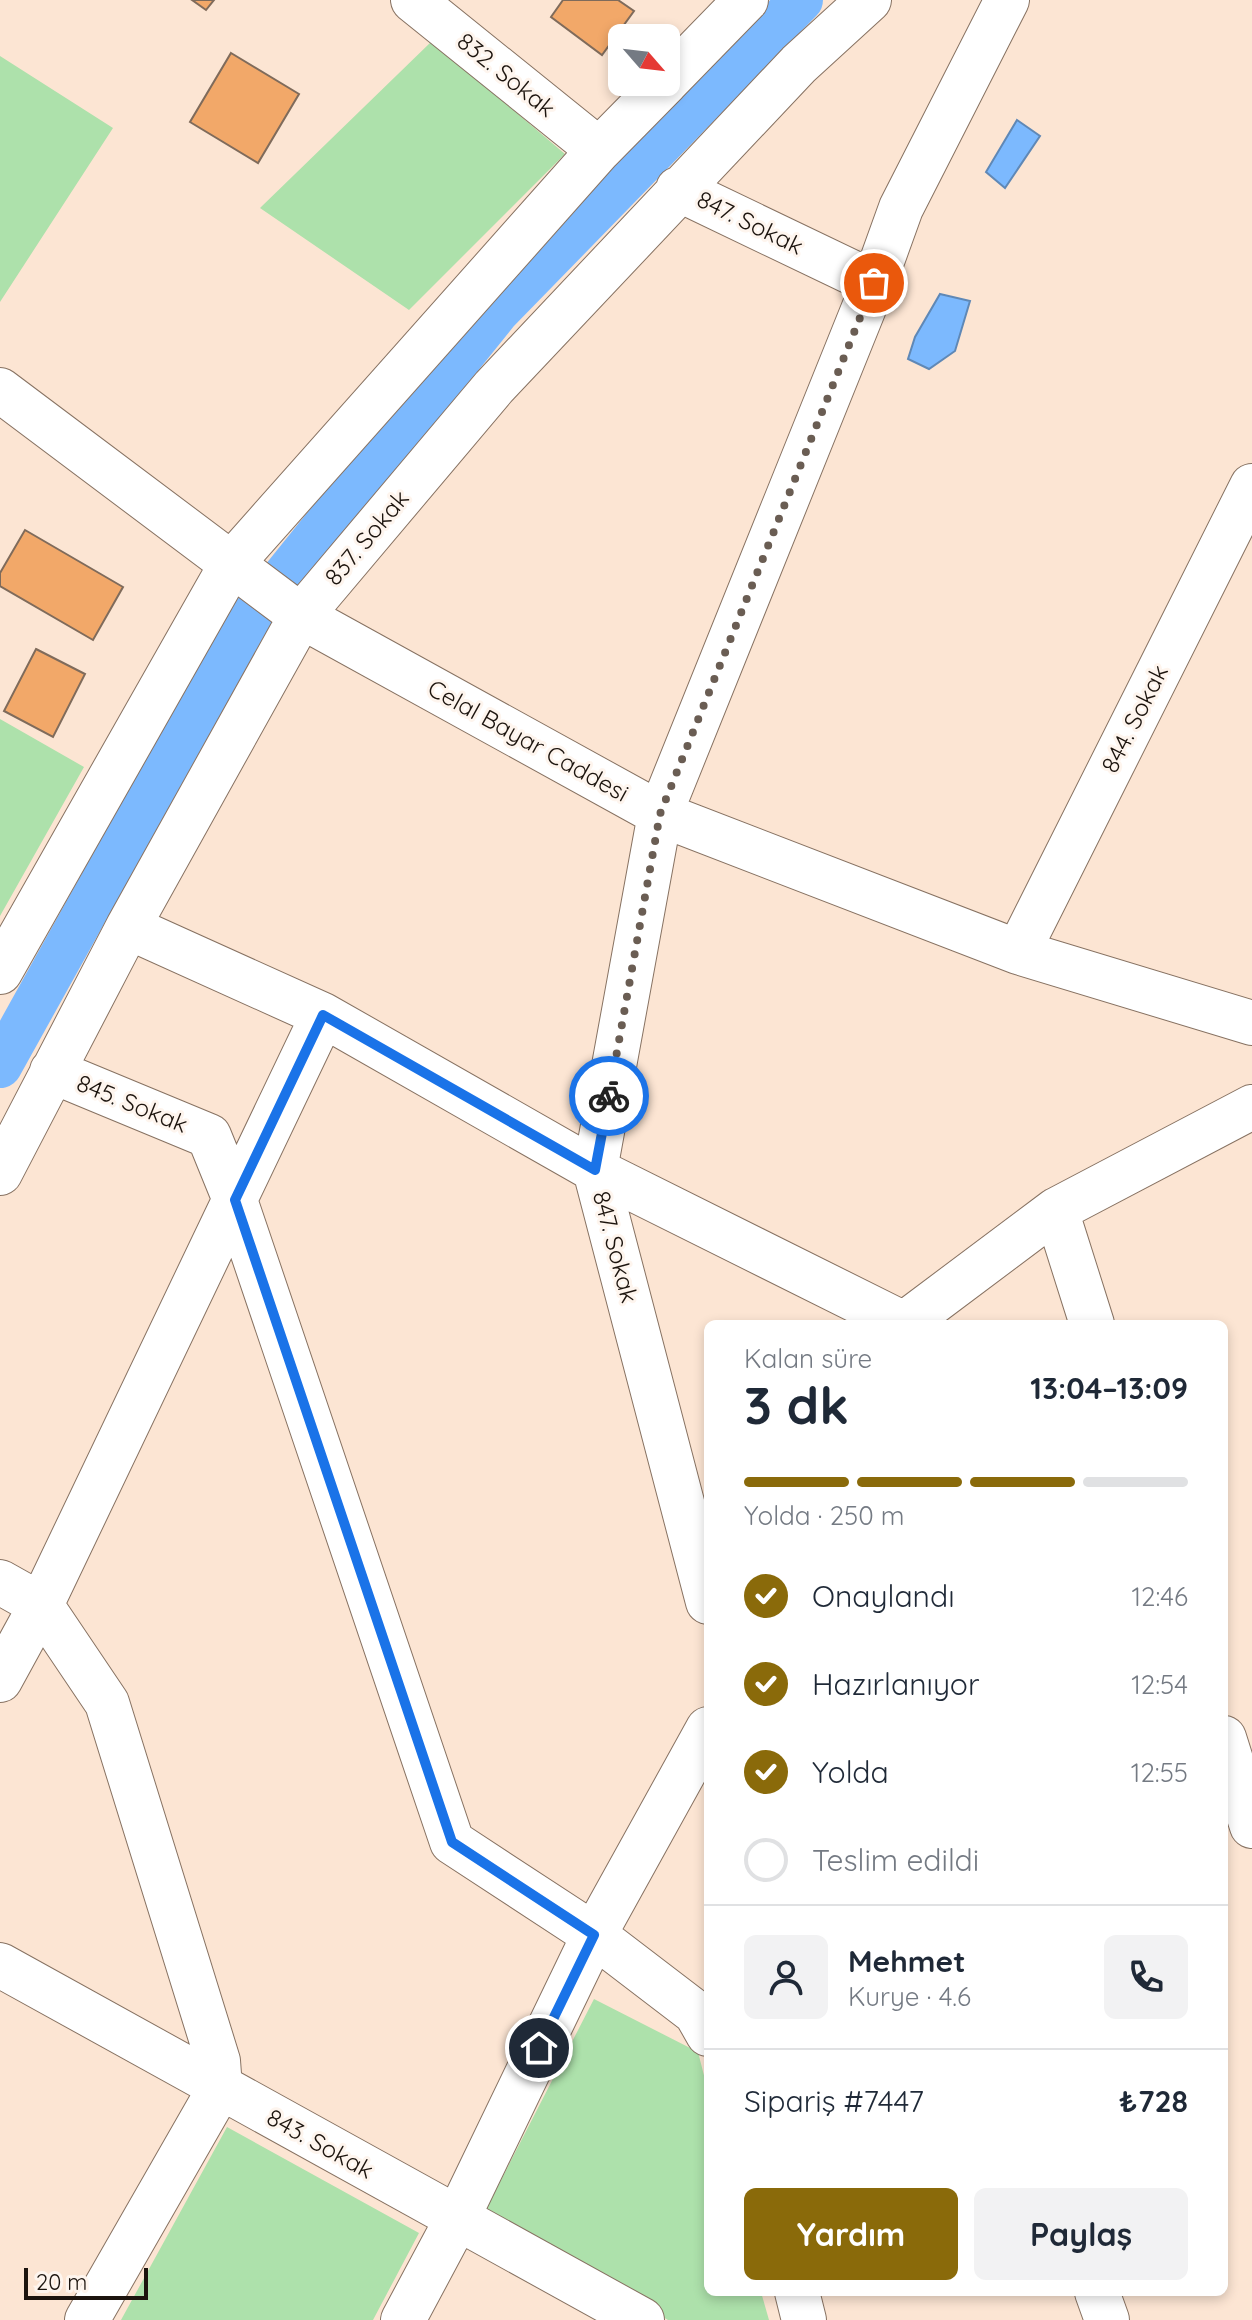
<!DOCTYPE html>
<html lang="tr">
<head>
<meta charset="utf-8">
<style>
  body { margin:0; font-family:Quicksand,sans-serif; background:#f2f2f3; color:#1f2937; height:100vh; display:flex; flex-direction:column; font-size:30px; white-space:nowrap }
  * { box-sizing:border-box; margin:0 }
  p { font-size:26px; color:#747a83 }
  .icon { flex:none; width:44px; height:44px; fill:none; stroke:currentColor; stroke-width:2; stroke-linecap:round; stroke-linejoin:round }
  .map { position:relative; flex:1; overflow:hidden }
  .side { position:absolute; left:704px; top:1320px; width:524px; height:976px; display:flex; flex-direction:column; background:#fff; border-radius:12px; box-shadow:0 4px 12px #0003 }
  .side>* { flex:none }
  .needle { width:52px; rotate:118deg }
  .fabs { position:absolute; left:608px; top:24px; display:grid; gap:16px }
  .fabs a { display:grid; place-items:center; width:72px; height:72px; border-radius:12px; background:#fff; box-shadow:0 4px 12px #0003; font-size:40px }
  .scale { position:absolute; left:24px; bottom:20px; width:124px; box-sizing:border-box; padding-left:8px; border:4px solid #1c140e; border-top:0; font-size:22px; line-height:28px; white-space:nowrap; color:#1c140e; -webkit-text-stroke:6px #fef5ee; paint-order:stroke }
  .pin { position:absolute; display:grid; place-items:center; width:68px; height:68px; color:#fff; margin:-34px; border:4px solid #fff; border-radius:50%; box-shadow:0 2px 8px #0007 }
  .courier { position:absolute; display:grid; place-items:center; width:80px; height:80px; margin:-40px; border:6px solid #1a73e8; border-radius:50%; background:#fff; color:#222; box-shadow:0 2px 10px #0007 }
  .summary em { font-style:normal; font-weight:800 }
  .summary div { display:flex; flex-direction:column-reverse }
  .summary { display:flex; align-items:center; justify-content:space-between; height:136px; padding:0 40px }
  h1 { font-size:52px; font-weight:800; line-height:60px }
  .bar { display:grid; grid-template-columns:repeat(4,1fr); gap:12px 8px; align-content:center; height:96px; padding:0 40px }
  .bar i { height:10px; border-radius:6px; background:#e0e1e3 }
  .bar .on { background:#8a6a0a }
  .bar p { grid-column:span 4 }
  .line { display:flex; align-items:center; gap:20px; padding:0 40px; border-top:2px solid #e0e1e3 }
  .line div { flex:1 }
  .round { display:grid; place-items:center; flex:none; width:84px; height:84px; border-radius:12px; background:#f2f2f3 }
  ol { padding:0 40px; list-style:none }
  li { display:flex; align-items:center; gap:24px; height:88px }
  li p { margin-inline-start:auto }
  li .icon { padding:8px; border-radius:50%; background:#8a6a0a; color:#fff; stroke-width:4 }
  li:last-child { color:#747a83 }
  li i { width:44px; height:44px; border:4px solid #e0e1e3; border-radius:50% }
  .button { display:flex; gap:16px; margin-top:auto; padding:16px 40px }
  .button a { flex:1; height:92px; border-radius:12px; background:#8a6a0a; color:#fff; font-size:32px; font-weight:800; line-height:92px; text-align:center }
  .button a+a { background:#f2f2f3; color:#1f2937 }
  .map>svg:first-child { display:block }
  .green { fill:#ade1ab }
  .water { fill:#7cb9fe; stroke:#5f88b6; stroke-width:2 }
  .lines { fill:none; stroke-linecap:round; stroke-linejoin:round }
  .canal { stroke:#7cb9fe; stroke-width:44 }
  .building { fill:#f2a869; stroke:#7f6b5b; stroke-width:2 }
  .minor-casing { stroke:#877262; stroke-width:46 }
  .minor { stroke:#fff; stroke-width:44 }
  .done { stroke:#6a5d53; stroke-width:8; stroke-dasharray:0 14.4 }
  .route { stroke:#1a73e8; stroke-width:10 }
  .labels { text-anchor:middle; stroke-width:6; stroke-linejoin:round; paint-order:stroke }
  .street-label { font-size:24px; fill:#1c140e; stroke:#fef5ee }
</style>
</head>
<body>
<div class="map">
<svg width="1252" height="2320" viewBox="0 0 1252 2320">
  <rect width="100%" height="100%" fill="#fce5d3"/>
  <path class="green" d="M432,41L565,154L409,310L260,208Z
    M0,56L113,128L0,302Z
    M0,719L84,767L0,916Z
    M594,1999L698,2052L708,2091V2292H761L769,2320H668L485,2211Z
    M227,2127L419,2233L373,2320H121Z"/>
  <path class="water" d="M1017,120L1040,136L1005,188L986,172Z
    M940,294L970,301L955,351L929,369L908,359L915,337Z"/>
  <g class="lines">
    <path class="canal" d="M0,1066L245,625L497,312L801,0"/>
  </g>
  <path class="building" d="M192,0H214L206,10Z
    M563,0H618L634,11L602,55L551,17Z
    M231,53L299,94L258,163L190,122Z
    M25,530L123,587L93,640L0,586V573Z
    M36,649L85,674L53,737L4,711Z"/>
  <g class="lines">
    <g class="minor-casing">
      <path id="minor" d="M413,0L599,150
        M666,82L746,0
        M678,189L874,283L660,814L595,1170L708,1602
        M874,283L901,208L1007,0
        M0,390L301,616L660,814L1018,952L1252,1023
        M128,927L323,1015L595,1170L904,1324
        M1018,952L1252,486
        M0,972L232,563L599,150L666,82
        M52,1071L209,1136L235,1200L452,1842L594,1935L696,2013L708,2034
        M0,1173L128,927L301,616L494,387L799,64L869,0
        M1056,1210L1092,1324
        M904,1324L1056,1210L1252,1107
        M0,1582L41,1605L107,1703L218,2061L220,2088L87,2320
        M0,1680L41,1605L323,1015
        M1224,1738L1252,1826
        M0,1965L642,2320
        M797,2292L804,2320
        M1097,2292L1107,2320
        M403,2320L457,2219L594,1935L708,1729"/>
    </g>
    <use href="#minor" class="minor"/>
  </g>
  <g class="lines">
    <path class="done" d="M609,1096L660,814L874,283"/>
    <path class="route" d="M539,2048L594,1935L452,1842L235,1200L323,1015L595,1170L609,1096"/>
  </g>
  <g class="labels">
    <g class="street-label">
      <text transform="translate(506 75) rotate(39)" y="8">832. Sokak</text>
      <text transform="translate(750 223) rotate(26)" y="8">847. Sokak</text>
      <text transform="translate(367 538) rotate(-50)" y="8">837. Sokak</text>
      <text transform="translate(1135 719) rotate(-63)" y="8">844. Sokak</text>
      <text transform="translate(528 741) rotate(29)" y="8">Celal Bayar Caddesi</text>
      <text transform="translate(132 1104) rotate(22)" y="8">845. Sokak</text>
      <text transform="translate(615 1247) rotate(75)" y="8">847. Sokak</text>
      <text transform="translate(320 2144) rotate(29)" y="8">843. Sokak</text>
    </g>
  </g>
</svg>
<div class="fabs">
<a><svg class="needle" viewBox="-14 -14 28 28"><path d="M0-13l5 13h-10z" fill="#e53935"/><path d="M0 13l5-13h-10z" fill="#747a83"/></svg></a>
</div>
<div class="scale">20 m</div>
<div class="pin" style="left:874px;top:283px;background:#ea580c"><svg class="icon" aria-label="bag" viewBox="0 0 24 24"><path d="M5 8h14l-1 12H6zM9 8a3 3 0 0 1 6 0"/></svg></div>
<div class="pin" style="left:539px;top:2048px;background:#1f2937"><svg class="icon" aria-label="home" viewBox="0 0 24 24"><path d="M3 11l9-7 9 7M6 9v11h12V9"/></svg></div>
<div class="courier" style="left:609px;top:1096px"><svg class="icon" aria-label="bike" viewBox="0 0 24 24"><circle cx="6" cy="16" r="4"/><circle cx="18" cy="16" r="4"/><path d="M6 16l4-8h5l3 8M10 8l3 8H6M13 5h3"/></svg></div>
<section class="side">
<div class="summary"><div><h1>3 dk</h1><p>Kalan süre</p></div><em>13:04–13:09</em></div>
<div class="bar"><i class="on"></i><i class="on"></i><i class="on"></i><i></i><p>Yolda · 250 m</p></div>
<ol>
<li><svg class="icon" aria-label="check" viewBox="0 0 24 24"><path d="M5 12l5 5 9-10"/></svg>Onaylandı<p>12:46</p></li>
<li><svg class="icon" aria-label="check" viewBox="0 0 24 24"><path d="M5 12l5 5 9-10"/></svg>Hazırlanıyor<p>12:54</p></li>
<li><svg class="icon" aria-label="check" viewBox="0 0 24 24"><path d="M5 12l5 5 9-10"/></svg>Yolda<p>12:55</p></li>
<li><i></i>Teslim edildi</li>
</ol>
<div class="line" style="height:144px"><a class="round"><svg class="icon" aria-label="person" viewBox="0 0 24 24"><circle cx="12" cy="8" r="4"/><path d="M4 21q1-7 8-7t8 7"/></svg></a><div><b>Mehmet</b><p>Kurye · 4.6</p></div><a class="round"><svg class="icon" aria-label="phone" viewBox="0 0 24 24"><path d="M5 4h4l2 5-3 2q2 4 5 5l2-3 5 2v4C11 20 4 13 5 4z"/></svg></a></div>
<div class="line" style="height:104px"><div>Sipariş #7447</div><b>₺728</b></div>
<div class="button"><a>Yardım</a><a>Paylaş</a></div>
</section>
</div>
</body>
</html>
